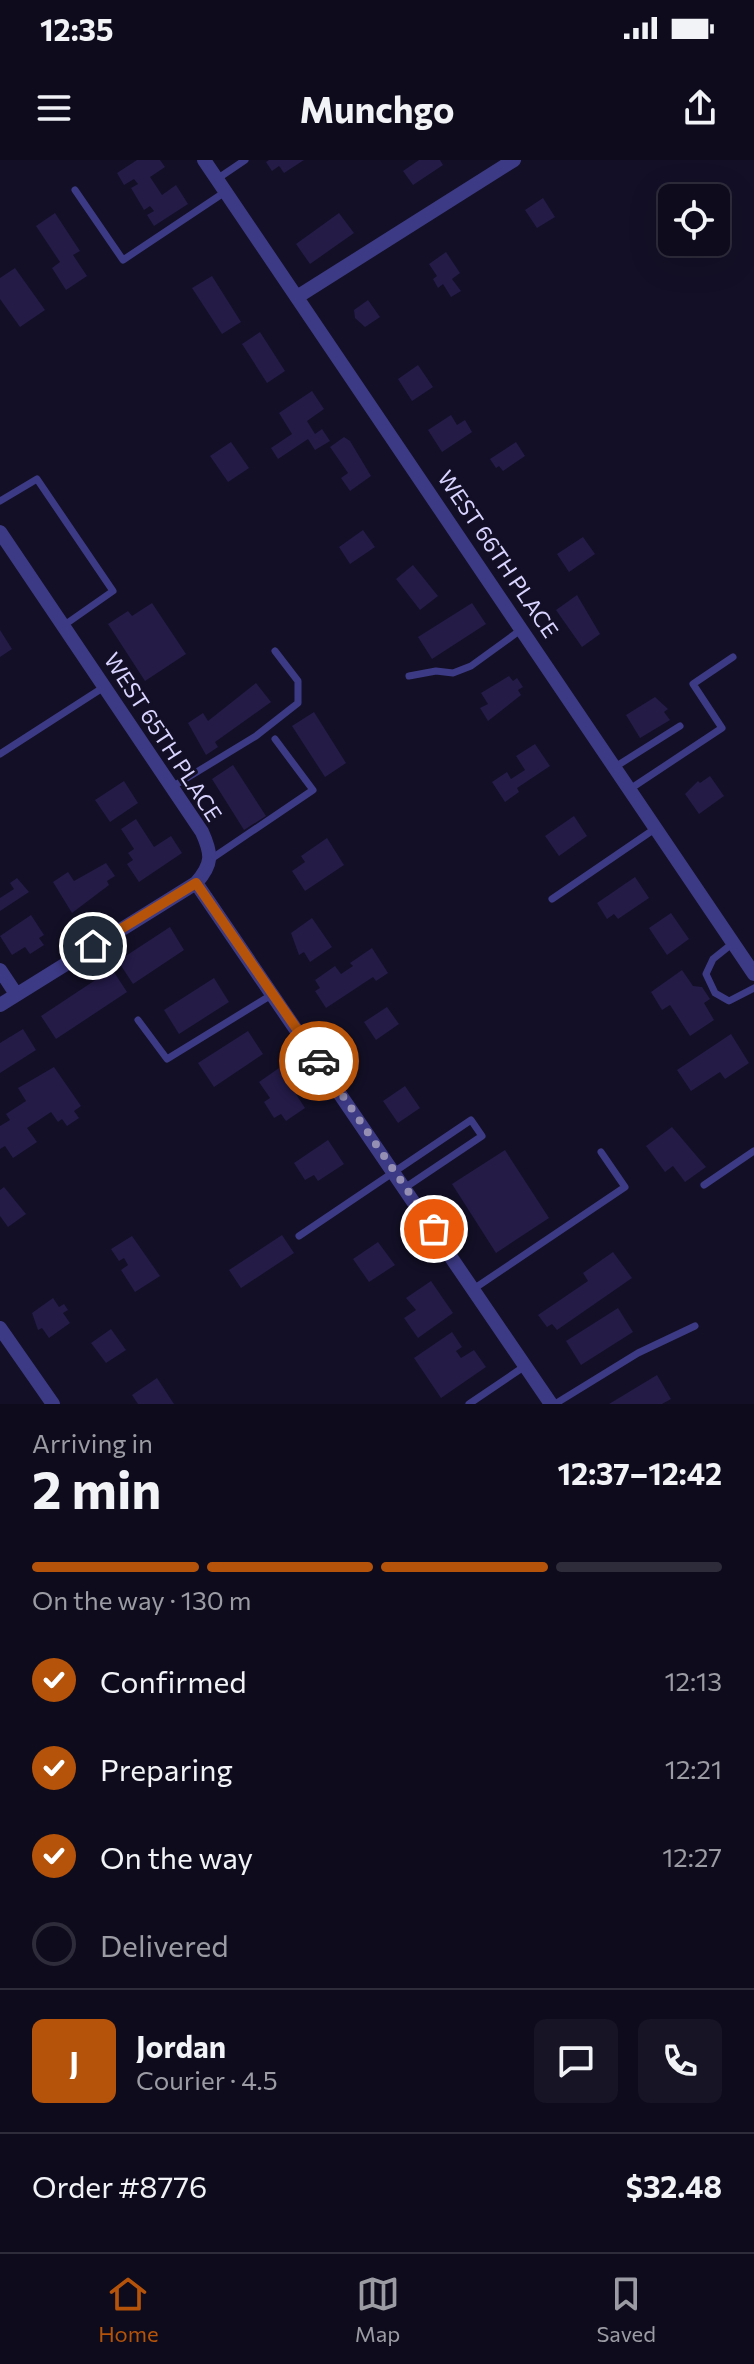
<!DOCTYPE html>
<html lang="en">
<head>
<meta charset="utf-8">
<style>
  body { margin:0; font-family:Commissioner,sans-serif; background:#171425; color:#f1f3f6; height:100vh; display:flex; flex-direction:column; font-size:30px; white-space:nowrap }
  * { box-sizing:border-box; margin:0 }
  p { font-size:26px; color:#9b9ba3 }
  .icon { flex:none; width:44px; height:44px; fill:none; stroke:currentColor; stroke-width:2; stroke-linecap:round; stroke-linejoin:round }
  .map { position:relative; height:1244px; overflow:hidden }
  .drawer { display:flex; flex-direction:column; background:#0e0b1c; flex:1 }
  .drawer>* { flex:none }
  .tools { position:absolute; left:658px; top:24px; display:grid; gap:16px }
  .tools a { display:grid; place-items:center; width:72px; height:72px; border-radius:12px; background:#0e0b1c; box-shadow:0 8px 32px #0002,0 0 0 2px #2e2b3b; font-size:40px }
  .pin { position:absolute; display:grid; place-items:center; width:68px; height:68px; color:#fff; margin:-34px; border:4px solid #fff; border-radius:50%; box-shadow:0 2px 8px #0007 }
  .courier { position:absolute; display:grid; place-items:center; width:80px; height:80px; margin:-40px; border:6px solid #b45309; border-radius:50%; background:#fff; color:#222; box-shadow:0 2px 10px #0007 }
  .head em { font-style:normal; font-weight:700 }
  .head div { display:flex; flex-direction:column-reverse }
  .head { display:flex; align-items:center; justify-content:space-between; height:136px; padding:0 32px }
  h1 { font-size:52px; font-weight:700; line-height:60px }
  .bar { display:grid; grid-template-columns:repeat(4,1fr); gap:12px 8px; align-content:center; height:96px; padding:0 32px }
  .bar i { height:10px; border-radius:6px; background:#2e2b3b }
  .bar .on { background:#b45309 }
  .bar p { grid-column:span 4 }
  .line { display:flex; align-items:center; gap:20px; padding:0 32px; border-top:2px solid #2e2b3b }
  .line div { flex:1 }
  .round { display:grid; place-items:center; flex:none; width:84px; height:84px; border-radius:12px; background:#171425 }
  ol { padding:0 32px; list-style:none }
  li { display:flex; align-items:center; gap:24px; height:88px }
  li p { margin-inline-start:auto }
  li .icon { padding:8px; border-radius:50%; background:#b45309; color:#fff; stroke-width:4 }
  li:last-child { color:#9b9ba3 }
  li i { width:44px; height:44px; border:4px solid #2e2b3b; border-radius:50% }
  .status { display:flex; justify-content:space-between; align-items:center; height:56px; padding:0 40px; background:#0e0b1c; direction:ltr }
  .status svg { height:22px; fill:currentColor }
  header { display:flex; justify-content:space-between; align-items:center; height:104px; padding:0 32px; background:#0e0b1c; font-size:36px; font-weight:700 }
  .tab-bar { display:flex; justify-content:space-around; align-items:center; height:112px; border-top:2px solid #2e2b3b; background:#0e0b1c; font-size:22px; color:#9b9ba3 }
  .tab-bar a { display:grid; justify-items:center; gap:4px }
  .tab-bar .on { color:#b45309 }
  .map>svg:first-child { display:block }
  .building { fill:#241b47 }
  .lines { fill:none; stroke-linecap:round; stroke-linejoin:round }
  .lane { stroke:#3d3a85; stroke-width:7 }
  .street { stroke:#3d3a85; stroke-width:14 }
  .done { stroke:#948fb3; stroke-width:8; stroke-dasharray:0 14.4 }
  .route { stroke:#b45309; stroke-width:10 }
  .labels { text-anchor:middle; stroke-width:6; stroke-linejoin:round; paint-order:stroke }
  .street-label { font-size:22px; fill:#d9d4ff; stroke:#130f26 }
</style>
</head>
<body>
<div class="status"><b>12:35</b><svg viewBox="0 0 49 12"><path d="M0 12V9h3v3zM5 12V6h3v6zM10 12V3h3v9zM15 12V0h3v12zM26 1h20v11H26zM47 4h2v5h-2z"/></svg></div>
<header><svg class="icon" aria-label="menu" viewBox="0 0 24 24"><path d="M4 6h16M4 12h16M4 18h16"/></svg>Munchgo<svg class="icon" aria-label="share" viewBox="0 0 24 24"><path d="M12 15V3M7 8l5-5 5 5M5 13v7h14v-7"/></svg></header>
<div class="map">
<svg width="754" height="1244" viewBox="0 0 754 1244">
  <rect width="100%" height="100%" fill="#130f26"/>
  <path class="building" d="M137,0H160L165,7L150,17L162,35L176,25L188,44L154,66L147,55L154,51L150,46L144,50L131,28L138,24L134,19L124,25L117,13Z
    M269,0H304L284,13L279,6L272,11L266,2Z
    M419,0H440L443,5L413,25L403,11Z
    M543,38L555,57L537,68L525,50Z
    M55,53L80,91L73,95L87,116L66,130L52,108L60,102L36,66Z
    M339,53L354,73L310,104L296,84Z
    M446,92L460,113L452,119L461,131L451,137L443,124L438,128L433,119L437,116L429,104Z
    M15,108L45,150L20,167L0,139V118Z
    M212,116L241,162L222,174L192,128Z
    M368,140L380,157L365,167L355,158L354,150Z
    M260,172L285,211L267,223L242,184Z
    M418,205L433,227L412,241L398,219Z
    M312,231L324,249L307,261L315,274L322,269L330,281L315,290L308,279L278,299L271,288L292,274L279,253Z
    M451,255L457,265L465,260L472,272L442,292L428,270Z
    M344,277L350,281L371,316L350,331L341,318L348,313L330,287Z
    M231,282L249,308L228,322L210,296Z
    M516,282L525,296L503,311L499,306L496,308L490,299Z
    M363,370L375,387L350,404L339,387Z
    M583,377L595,394L569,412L557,394Z
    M413,405L438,436L420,450L396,419Z
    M577,435L600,474L582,487L556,450Z
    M152,443L186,494L145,521L108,464L128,451L132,456Z
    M472,443L486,464L432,499L418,477Z
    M0,470L12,489L0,497Z
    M509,516L513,521L517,518L523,527L518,530L521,535L488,561L480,548L488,544L481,533Z
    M256,523L271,542L215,582L218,587L206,595L188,563L203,553L208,561Z
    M655,537L668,549L664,552L670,560L640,578L626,555Z
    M314,552L346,603L325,617L292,566Z
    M535,584L550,606L517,628L519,632L505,642L492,622L507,612L511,619L525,610L516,596Z
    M233,605L266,656L244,670L212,619Z
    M710,616L724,636L699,654L685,634L698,621L700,623Z
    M124,621L138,643L110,662L95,640Z
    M574,656L587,676L559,696L545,676Z
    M136,659L154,687L171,676L182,693L139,722L127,704L133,700L128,693L134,689L121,669Z
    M327,678L344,705L305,731L292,711L305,702L301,696Z
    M106,703L115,716L107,721L109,725L72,753L53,722L68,712L74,721Z
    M635,717L649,738L618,759L614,754L607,759L597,743Z
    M17,718L29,732L0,751V738L14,729L10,723Z
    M671,753L689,779L667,795L649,768Z
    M31,755L44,775L39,778L44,785L30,794L25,787L12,795L0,776Z
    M312,758L332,787L310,802L304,792L299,795L291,773Z
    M170,767L184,790L133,824L118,801Z
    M372,788L388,813L376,821L373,817L326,848L315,831L320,828L315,820L335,806L341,814L353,806L350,803Z
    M112,809L127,832L56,879L41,856Z
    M682,810L693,826L702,827L710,839L704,843L714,860L690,876L670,845L662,850L651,832Z
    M214,818L229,842L179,874L164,850Z
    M387,847L399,864L376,880L364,862Z
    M23,869L36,890L0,913V883Z
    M248,871L263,894L214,927L198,903Z
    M731,874L749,903L725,919L720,912L691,931L677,910Z
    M54,907L81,946L74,951L79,958L67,966L62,959L58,962L51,952L27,968L37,982L13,998L5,986L0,989V966L10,960L6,954L26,941L18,928Z
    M279,908L305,948L286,961L281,954L274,958L264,942L270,938L259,922Z
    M405,926L420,948L398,963L383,941Z
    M672,967L706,1007L685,1022L673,1006L665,1012L646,986Z
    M328,980L344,1004L318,1021L314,1015L305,1020L294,1003Z
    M505,990L549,1058L496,1093L452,1024Z
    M4,1027L26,1054L8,1067L0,1056V1030Z
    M282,1075L294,1093L241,1128L229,1110Z
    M132,1076L160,1116L135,1132L121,1110L128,1105L124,1098L119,1101L111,1089Z
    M378,1082L395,1105L369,1122L353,1099Z
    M613,1092L632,1118L557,1170L552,1164L547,1167L538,1155L588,1121L583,1113Z
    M431,1121L453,1153L418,1178L404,1158L416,1150L406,1138Z
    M53,1138L59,1147L64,1144L68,1150L63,1153L70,1163L49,1178L42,1168L38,1170L32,1153Z
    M618,1148L633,1172L581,1205L566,1181Z
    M111,1169L126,1190L106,1203L91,1183Z
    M452,1172L462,1187L456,1191L461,1198L474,1190L486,1207L441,1238L414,1198Z
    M657,1215L671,1239L662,1244H609Z
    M157,1218L174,1244H138L132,1235Z"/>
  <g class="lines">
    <path class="lane" d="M217,19L245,0
      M75,30L123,100L225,32
      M0,341L37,319L113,431L63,466
      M409,516L436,511L453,513L471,506L522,469
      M0,594L104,527
      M615,607L680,566
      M172,627L256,576L298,543V521L275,491
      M630,629L722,568L693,524L733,497
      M211,699L313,630L275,579
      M552,739L656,668
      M733,783L713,799L706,814L715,833L729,841L754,828
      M138,860L167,899L273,834
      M704,1025L754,991
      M299,1076L471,960L482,976L406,1027
      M475,1128L625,1027L601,992
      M469,1244L525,1206
      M555,1244L638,1193L695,1166"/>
    <path class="street" d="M204,0L754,814
      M297,137L514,0
      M0,372L202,672C212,694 213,704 196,723L0,845
      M196,723L551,1244
      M0,810L16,834
      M0,1168L53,1244"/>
  </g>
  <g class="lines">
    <path class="done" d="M319,901L434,1069"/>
    <path class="route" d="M93,786L196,723L319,901"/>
  </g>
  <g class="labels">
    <g class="street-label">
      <text transform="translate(498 394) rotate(56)" y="8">WEST 66TH PLACE</text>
      <text transform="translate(163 577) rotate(57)" y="8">WEST 65TH PLACE</text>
    </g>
  </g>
</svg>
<div class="tools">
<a><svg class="icon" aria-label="locate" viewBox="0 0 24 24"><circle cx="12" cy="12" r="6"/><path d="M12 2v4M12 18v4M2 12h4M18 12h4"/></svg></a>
</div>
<div class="pin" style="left:434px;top:1069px;background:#ea580c"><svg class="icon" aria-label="bag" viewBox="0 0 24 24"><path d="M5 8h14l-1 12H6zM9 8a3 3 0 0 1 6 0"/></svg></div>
<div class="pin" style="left:93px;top:786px;background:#1f2937"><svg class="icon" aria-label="home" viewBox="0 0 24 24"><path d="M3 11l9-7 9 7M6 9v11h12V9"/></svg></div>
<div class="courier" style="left:319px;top:901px"><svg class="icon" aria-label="car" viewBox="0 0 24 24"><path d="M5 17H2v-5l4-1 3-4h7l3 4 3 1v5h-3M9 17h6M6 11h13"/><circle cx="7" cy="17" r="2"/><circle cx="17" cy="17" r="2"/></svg></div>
</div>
<section class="drawer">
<div class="head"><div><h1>2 min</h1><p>Arriving in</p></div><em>12:37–12:42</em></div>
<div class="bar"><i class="on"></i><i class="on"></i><i class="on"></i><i></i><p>On the way · 130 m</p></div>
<ol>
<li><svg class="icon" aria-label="check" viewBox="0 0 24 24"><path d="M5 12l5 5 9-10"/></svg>Confirmed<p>12:13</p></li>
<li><svg class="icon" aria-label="check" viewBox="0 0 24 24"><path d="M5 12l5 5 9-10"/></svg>Preparing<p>12:21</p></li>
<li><svg class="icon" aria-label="check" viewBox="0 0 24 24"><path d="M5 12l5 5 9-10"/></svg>On the way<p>12:27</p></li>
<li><i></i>Delivered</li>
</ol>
<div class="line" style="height:144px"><b class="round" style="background:#b45309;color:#fff">J</b><div><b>Jordan</b><p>Courier · 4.5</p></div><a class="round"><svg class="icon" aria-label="chat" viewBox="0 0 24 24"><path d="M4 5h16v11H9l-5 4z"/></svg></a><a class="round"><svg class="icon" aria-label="phone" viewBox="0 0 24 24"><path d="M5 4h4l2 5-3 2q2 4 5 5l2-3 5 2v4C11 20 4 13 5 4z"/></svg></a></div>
<div class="line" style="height:104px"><div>Order #8776</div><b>$32.48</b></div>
</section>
<nav class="tab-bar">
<a class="on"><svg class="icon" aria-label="home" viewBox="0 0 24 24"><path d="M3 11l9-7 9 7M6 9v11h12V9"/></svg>Home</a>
<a><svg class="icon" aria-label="map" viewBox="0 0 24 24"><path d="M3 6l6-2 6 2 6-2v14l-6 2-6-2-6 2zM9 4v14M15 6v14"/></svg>Map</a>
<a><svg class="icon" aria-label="saved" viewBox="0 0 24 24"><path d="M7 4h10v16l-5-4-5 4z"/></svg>Saved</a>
</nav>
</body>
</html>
